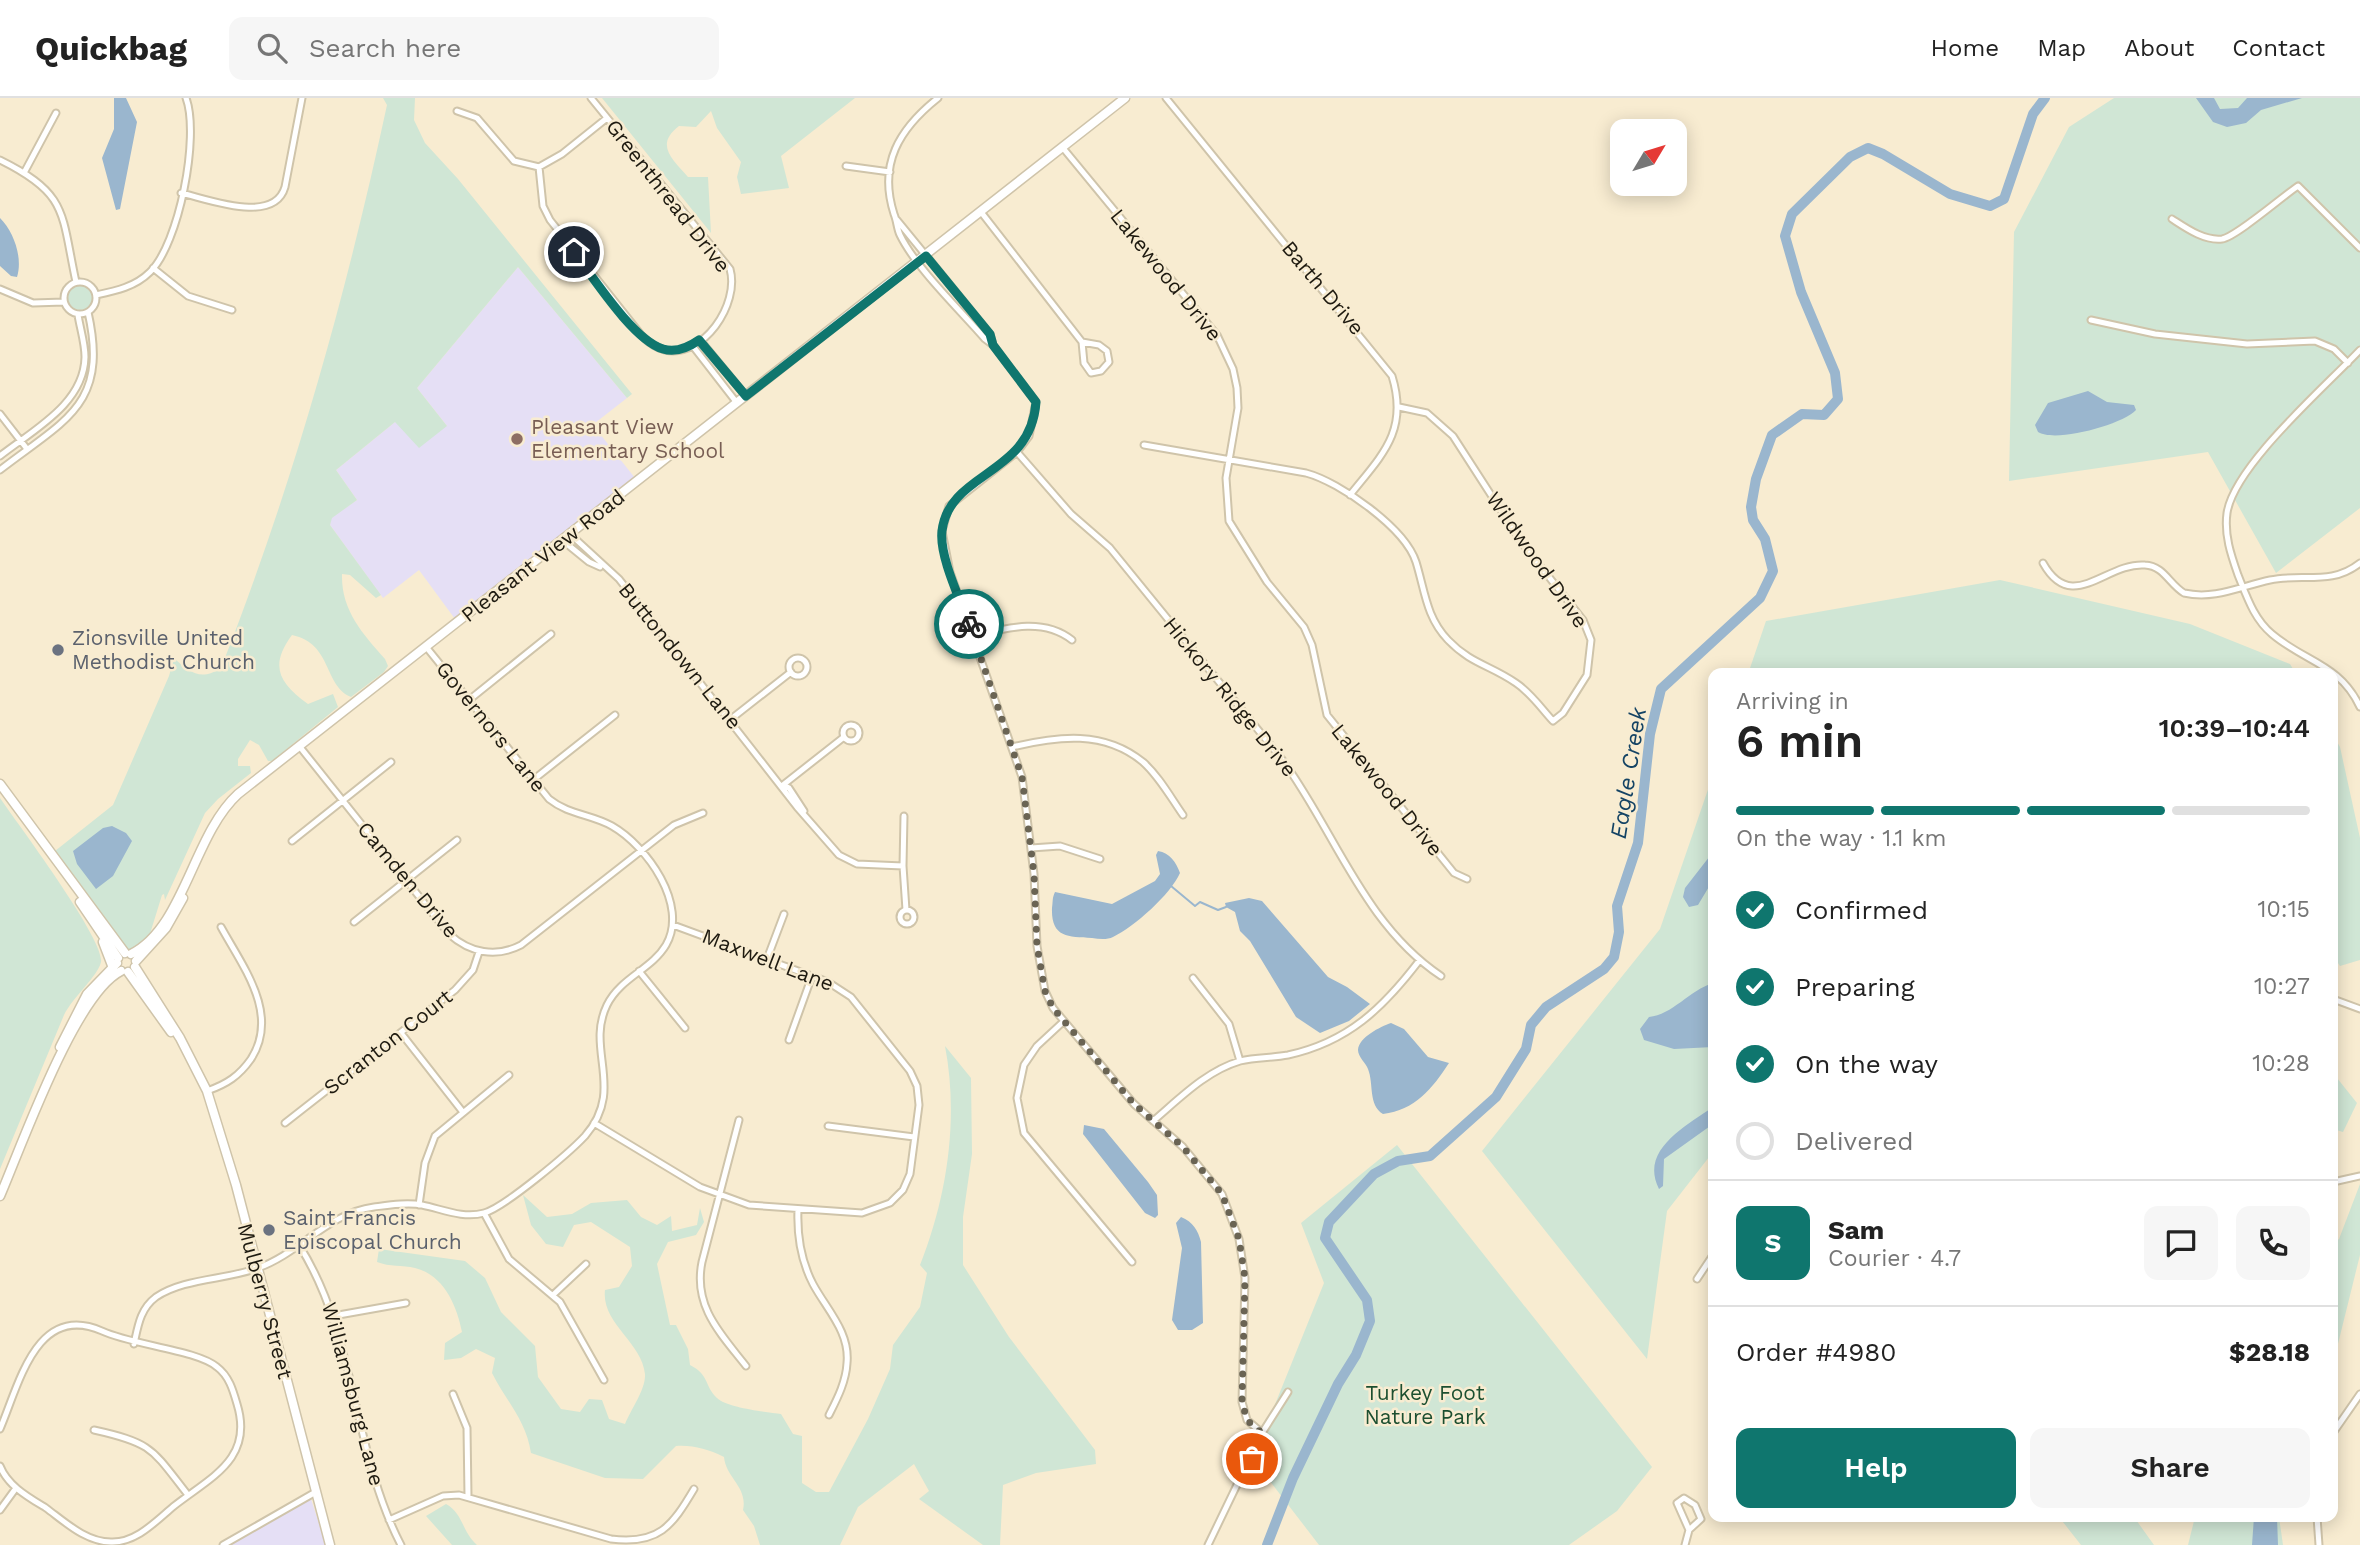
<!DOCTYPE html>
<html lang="en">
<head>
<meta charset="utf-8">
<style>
  body { margin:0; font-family:"Work Sans",sans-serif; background:#f6f6f6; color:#222; height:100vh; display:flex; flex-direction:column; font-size:26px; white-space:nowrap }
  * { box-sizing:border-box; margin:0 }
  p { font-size:23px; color:#767676 }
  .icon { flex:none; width:38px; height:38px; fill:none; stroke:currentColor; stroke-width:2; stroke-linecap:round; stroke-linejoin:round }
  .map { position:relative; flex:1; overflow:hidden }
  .details { position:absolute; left:1708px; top:570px; width:630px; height:854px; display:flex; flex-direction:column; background:#fff; border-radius:14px; box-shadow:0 4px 18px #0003 }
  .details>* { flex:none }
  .needle { width:46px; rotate:52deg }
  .tools { position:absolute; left:1610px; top:21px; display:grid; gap:14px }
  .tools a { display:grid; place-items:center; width:77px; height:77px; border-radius:14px; background:#fff; box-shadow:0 4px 18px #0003; font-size:35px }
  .pin { position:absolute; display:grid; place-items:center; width:60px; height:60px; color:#fff; margin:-30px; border:4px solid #fff; border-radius:50%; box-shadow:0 2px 7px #0007 }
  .courier { position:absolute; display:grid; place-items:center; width:70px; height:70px; margin:-35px; border:5px solid #0f766e; border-radius:50%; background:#fff; color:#222; box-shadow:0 2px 9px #0007 }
  .headline em { font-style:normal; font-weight:600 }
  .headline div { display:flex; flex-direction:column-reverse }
  .headline { display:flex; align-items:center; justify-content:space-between; height:119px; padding:0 28px }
  h1 { font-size:46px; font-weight:600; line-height:52px }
  .bar { display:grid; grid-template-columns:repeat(4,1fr); gap:10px 7px; align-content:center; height:84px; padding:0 28px }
  .bar i { height:9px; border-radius:5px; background:#e0e0e0 }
  .bar .on { background:#0f766e }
  .bar p { grid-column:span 4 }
  .line { display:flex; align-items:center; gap:18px; padding:0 28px; border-top:2px solid #e0e0e0 }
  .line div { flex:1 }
  .round { display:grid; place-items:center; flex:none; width:74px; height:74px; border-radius:14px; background:#f6f6f6 }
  ol { padding:0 28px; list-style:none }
  li { display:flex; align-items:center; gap:21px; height:77px }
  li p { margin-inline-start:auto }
  li .icon { padding:7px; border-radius:50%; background:#0f766e; color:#fff; stroke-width:4 }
  li:last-child { color:#767676 }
  li i { width:38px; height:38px; border:4px solid #e0e0e0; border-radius:50% }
  .cta { display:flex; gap:14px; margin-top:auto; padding:14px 28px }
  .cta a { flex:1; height:80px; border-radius:14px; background:#0f766e; color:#fff; font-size:28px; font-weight:600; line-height:80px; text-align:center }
  .cta a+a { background:#f6f6f6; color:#222 }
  header { display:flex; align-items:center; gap:42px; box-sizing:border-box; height:98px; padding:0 35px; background:#fff; border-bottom:2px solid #e0e0e0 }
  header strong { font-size:33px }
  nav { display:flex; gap:38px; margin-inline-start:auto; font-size:24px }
  .search { width:490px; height:63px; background:#f6f6f6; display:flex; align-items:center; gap:18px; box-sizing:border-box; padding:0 24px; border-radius:14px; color:#767676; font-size:26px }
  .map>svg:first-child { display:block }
  .education { fill:#e5dff5 }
  .green { fill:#d0e6d5 }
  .water { fill:#9ab6ce }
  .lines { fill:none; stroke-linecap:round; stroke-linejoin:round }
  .stream { stroke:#9ab6ce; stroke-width:2 }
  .river { stroke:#9ab6ce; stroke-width:10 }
  .street-casing { stroke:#cfc4aa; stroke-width:9 }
  .secondary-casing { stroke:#cfc4aa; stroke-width:11 }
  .street { stroke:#fff; stroke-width:5 }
  .secondary { stroke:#fff; stroke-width:8 }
  .done { stroke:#6a6454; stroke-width:7; stroke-dasharray:0 12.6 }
  .route { stroke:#0f766e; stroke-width:9 }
  .education-dot { fill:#8d6e63; stroke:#f8ecd1; stroke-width:2.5 }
  .worship-dot { fill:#6b7280; stroke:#f8ecd1; stroke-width:2.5 }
  .labels { text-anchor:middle; stroke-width:5; stroke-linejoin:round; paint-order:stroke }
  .street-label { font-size:21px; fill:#1e1a10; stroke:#f8ecd1 }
  .education-label { font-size:21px; fill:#785e54; stroke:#f8ecd1; text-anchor:start }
  .worship-label { font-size:21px; fill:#5b616d; stroke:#f8ecd1; text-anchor:start }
  .park-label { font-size:21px; fill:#1c4f30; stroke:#f8ecd1 }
  .water-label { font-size:23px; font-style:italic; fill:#144364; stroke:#f8ecd1 }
</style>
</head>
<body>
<header>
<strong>Quickbag</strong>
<div class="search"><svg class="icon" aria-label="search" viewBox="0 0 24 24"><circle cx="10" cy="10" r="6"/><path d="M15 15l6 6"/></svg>Search here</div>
<nav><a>Home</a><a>Map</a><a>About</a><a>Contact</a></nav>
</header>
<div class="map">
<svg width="2360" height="1447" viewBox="0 0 2360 1447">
  <rect width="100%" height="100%" fill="#f8ecd1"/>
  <path class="education" d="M518,169L627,300L595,325L596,331L635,380L455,521L419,472L383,500L330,427L331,420L357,402L336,372L395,324L447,328L417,290Z
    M311,1401L326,1447H230L304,1404Z"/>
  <path class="green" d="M383,0H415L414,22L425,45L458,81L632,296L627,300L518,169L417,290L447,328L419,350L395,324L336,372L357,402L332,420L330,427L381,497L376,500L350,477L342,476C341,512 362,535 385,561L388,568L384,574L351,599C323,587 333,546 292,537C269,568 279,585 308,606L333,596L338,609L272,663H268L259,647L250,642L238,661V668H250L251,675L218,701L205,715L165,802L164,796L162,797L149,839L132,853L127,852L55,753L113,707L169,578L174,560C190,575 201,583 221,570C293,387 346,198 387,7Z
    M602,0H855L781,58L789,90L741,96L737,79L741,64L717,30L711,13L696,29L679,28C654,47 673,62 688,79H708L711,135Z
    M2114,0H2360V410L2276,475L2208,354L2009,383L2014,134L2069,29Z
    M67 200a13 13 0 1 1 26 0a13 13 0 1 1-26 0Z
    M2000,482L2190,526L2290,566L2296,576H1748L1766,523Z
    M2333,637L2340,649L2360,740V862L2340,868L2333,858Z
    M1713,677V1054L1667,1113L1647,1261L1482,1053L1660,831Z
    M0,700C17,725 105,842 101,864C98,878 73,899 64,917L0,1071Z
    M945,948L971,980L972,1056L963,1119V1167L1009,1239L1095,1352L1096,1366L1036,1375L1003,1387L1000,1447H983L919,1401L929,1393L914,1366L858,1409L840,1447H760L754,1428L743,1412C748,1389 726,1380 724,1359C707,1351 694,1347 676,1348L643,1381L605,1380L531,1355C526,1322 506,1303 492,1275L495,1260L476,1251L461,1260L444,1262L445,1245L462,1234C457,1208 444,1177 415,1170C402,1167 390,1169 377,1164L379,1151L465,1163L485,1180L501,1214L535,1248L538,1279L561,1311L580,1314L589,1301L602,1302L609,1321L625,1326C631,1311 646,1291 645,1276C642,1244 601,1225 605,1192L619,1189L632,1168L630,1149L591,1124L574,1127L563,1149L546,1146L531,1127L523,1097L547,1119L572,1116L591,1105L627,1102L641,1119L657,1127L671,1118L672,1133L697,1127L700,1110L704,1124L696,1137L668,1144L657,1166L670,1227H676L688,1251L690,1267C710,1277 704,1288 717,1300C727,1310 767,1314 781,1316L793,1336L802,1338V1385L816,1394H829L868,1321L890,1271L893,1247L920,1209L927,1175L920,1167C947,1099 959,1021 945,948Z
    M2333,975L2357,1005L2343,1034L2333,1031Z
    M1397,1047L1652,1369L1617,1413L1569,1447H1319L1253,1361L1324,1185L1301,1125Z
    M2360,1086V1157L2333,1266V1145L2339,1141Z
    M446,1406C463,1415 462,1434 477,1447H452L426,1418Z
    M2059,1419H2134L2154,1447H2081Z
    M2195,1419H2279L2283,1447H2188Z"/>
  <path class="water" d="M114,0H126L137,24L120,111L116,112L102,60L114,31Z
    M2196,0H2214L2220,11L2238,10L2247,0H2302L2261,12L2246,25L2227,29L2213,24Z
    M0,120C14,134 23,160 17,179L11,178L0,168Z
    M2088,293L2107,304L2134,307L2136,312C2122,327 2055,345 2038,334L2035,327L2048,305Z
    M112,728L126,735L132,743L113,778L96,791L77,766L73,753L103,730Z
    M1158,753C1170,755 1176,764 1180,775C1171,796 1134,829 1113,839C1107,842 1099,841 1092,840C1067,839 1051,839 1052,810C1053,804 1052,800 1055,794L1112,806L1155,783L1160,776L1156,757Z
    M1713,754V782L1698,807L1689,809L1683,799L1685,790Z
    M1249,800L1262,803L1328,879L1347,889L1370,906L1349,923L1320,935L1296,919L1250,843L1240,833L1235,814L1226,809L1225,805Z
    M1713,885V949L1674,951L1644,942L1640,931L1649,919C1672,917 1690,892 1713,885Z
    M1391,925L1404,931L1428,959L1449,965C1432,991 1415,1012 1383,1016C1368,1007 1374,986 1368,971C1366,965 1358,959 1358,952C1359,939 1380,929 1391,925Z
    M1713,1009V1026L1664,1061L1663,1088L1659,1091C1639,1052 1686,1028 1713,1009Z
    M1084,1027L1104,1031L1148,1084L1157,1097L1158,1117L1155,1120L1145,1115L1083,1036Z
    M1181,1119C1193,1124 1198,1132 1201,1144L1203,1225L1192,1232H1178L1172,1222L1182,1150L1176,1125Z
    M2254,1419H2277L2278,1447H2252Z"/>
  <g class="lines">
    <path class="stream" d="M1171,788L1195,808L1200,804L1218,812L1226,809
      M2333,1277L2335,1266"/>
    <path class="river" d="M1267,1447L1293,1380L1338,1286L1356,1257L1370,1223L1367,1202L1325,1140L1329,1124L1374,1076L1398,1063L1430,1058L1496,999L1526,951L1531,927L1546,909L1604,871L1614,859L1619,834L1617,808L1638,745L1650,636L1661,591L1760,500L1773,473L1765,441L1753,422L1751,409L1756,381L1772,337L1802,316L1824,317L1838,301L1835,275L1801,194L1785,138L1792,116L1850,59L1868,50L1883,56L1950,96L1990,108L2004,101L2033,16L2045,0"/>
    <g class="street-casing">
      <path id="street" d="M938,0C899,31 878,66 894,116C897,123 897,131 900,137C916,170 960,212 985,241L993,247L1036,304L1029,338L1017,354L949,408L942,433L950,474L1022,679L1034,776L1037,848L1045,893L1053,910L1134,1006L1183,1049L1222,1096L1239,1141L1245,1180L1242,1304L1247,1322L1262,1335
        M1166,0L1392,278C1409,333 1382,357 1350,397
        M457,13L477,20L514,63L539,69L562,56L607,20
        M1063,50L1217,237L1233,271L1237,290L1238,310L1226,380L1229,423L1267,484L1304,529L1312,547L1327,617L1454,775L1467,781
        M0,62C69,96 61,115 76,184
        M846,68L890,74
        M539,69L543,108L550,122L642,238C648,244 656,250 665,252C703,261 740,206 730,171L591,0
        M25,73L56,15
        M181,95C208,101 274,127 285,89L302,0
        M981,114L1082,244L1084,265L1091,275L1101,273L1109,264L1107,253L1099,247L1082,244
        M2172,121C2186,130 2204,143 2222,141C2236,139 2283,98 2298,88L2360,150
        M897,122L990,236L993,247
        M153,170L188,198L232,212
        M64 200a16 16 0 1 1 32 0a16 16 0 1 1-32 0Z
        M0,191L33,205L64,204
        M96,197C115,193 135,189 150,174C179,146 200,38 186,0
        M2091,222L2155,236L2247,246L2315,243L2334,251L2348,265
        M700,242L746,298
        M692,247L737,305
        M2360,252C2325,289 2234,368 2227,415C2224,437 2231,457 2238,477C2247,499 2254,521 2272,536C2305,564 2340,566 2360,609
        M0,316L27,351
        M1144,347L1306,375C1340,384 1405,430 1416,464C1425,493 1426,519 1448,542C1471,566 1490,567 1516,585C1531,595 1541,610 1553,623L1563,615L1587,577L1591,542L1583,522L1522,445L1453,338L1427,315L1399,309
        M1017,354L1071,416L1110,450L1281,660C1334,731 1363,826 1441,878
        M0,358C33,332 84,306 85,259C85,245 80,230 78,217
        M0,372C66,321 109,307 88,214
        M570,436L619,481L797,709L839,757L857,766L903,768
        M562,442L589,464L600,469
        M2043,465C2072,517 2106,464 2145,467C2164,468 2169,486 2184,495C2215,502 2241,488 2270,482C2303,475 2331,488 2360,465
        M973,538C1006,530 1043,519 1072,542
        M789 569a9 9 0 1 1 18 0a9 9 0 1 1-18 0Z
        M469,602L551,536
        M731,621L791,574
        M843 635a8 8 0 1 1 16 0a8 8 0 1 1-16 0Z
        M300,649L449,836C470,855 496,860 521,847L674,727L703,715
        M1012,649C1058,638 1104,632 1143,664C1159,678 1171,700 1183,717
        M533,682L615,617
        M783,687L844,639
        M783,687L789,690L804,713
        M904,718L903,768L906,812
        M292,743L391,664
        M1031,750L1060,748L1100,761
        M900 819a7 7 0 1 1 14 0a7 7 0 1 1-14 0Z
        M354,824L457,742
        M767,861L784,816
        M639,873L685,930
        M1193,880L1229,926L1240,963
        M2333,901L2360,911
        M1064,923L1037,948L1024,967L1017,1000L1024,1035L1132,1164
        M401,935L462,1013
        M789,942L812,878
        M207,993C227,986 239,978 251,961C280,916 243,869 221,829
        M739,1022L702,1164C693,1208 720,1235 746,1268
        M1153,1023C1179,1001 1206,973 1240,963C1256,959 1272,960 1288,957C1348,944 1383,910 1419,863
        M285,1025L455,892L473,872L479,854
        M594,1025L700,1089L749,1107L862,1115L890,1105L903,1092L910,1076L919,1007L917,988L910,973L851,899L828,884L673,827
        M828,1028L914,1039
        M2333,1084L2360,1078
        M419,1107L425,1065L435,1038L509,977
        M798,1112C797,1137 801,1163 813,1186C827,1212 850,1234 847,1265C846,1284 837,1301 829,1317
        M484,1115L509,1161L560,1204L604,1282
        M299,1147C357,1238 352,1353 401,1447
        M1697,1181L1713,1157
        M554,1196L586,1166
        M333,1218L406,1205
        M134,1246C138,1228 140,1211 156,1199C184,1180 226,1182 258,1170C300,1155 328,1115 374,1109C389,1107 407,1104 422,1107C442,1111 463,1121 484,1115C505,1109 569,1055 585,1038C626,991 585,952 607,907C620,880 652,871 666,847C689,807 647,748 612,728C591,716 569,717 549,701L427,550
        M453,1296L467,1330L468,1398
        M0,1331C19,1287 36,1204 102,1233C132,1247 197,1252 217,1269C229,1278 233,1292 237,1306C254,1361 211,1379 174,1408C156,1423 136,1445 111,1444C86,1444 65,1424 46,1410C28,1399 8,1388 0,1368
        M94,1332C153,1345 152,1351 188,1397
        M2333,1335L2360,1296
        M0,1412L16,1390
        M2317,1419L2319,1447
        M389,1422L443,1398L459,1397L611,1441C659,1447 672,1428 694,1391
        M223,1447L314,1395
        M1208,1447L1262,1335L1288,1294
        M1685,1447L1689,1432L1677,1405L1684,1400L1695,1407L1701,1421L1689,1432"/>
    </g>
    <g class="secondary-casing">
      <path id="secondary" d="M0,686L125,855
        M80,804L118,860
        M103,844L113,870
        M131,856C184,830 193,737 238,696L1125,0
        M136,863L166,830L183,800
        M135,869L180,940L207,993L236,1087L330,1447
        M128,874L171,934
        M60,949L87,896L117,865
        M0,1098C22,1047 75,896 121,873"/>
    </g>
    <use href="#street" class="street"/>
    <use href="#secondary" class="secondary"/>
  </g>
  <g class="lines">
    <path class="done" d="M969,526L1022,679L1034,776L1037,848L1045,893L1053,910L1134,1006L1183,1049L1222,1096L1239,1141L1245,1180L1242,1304L1247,1322L1262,1335L1252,1361"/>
    <path class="route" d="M574,154C593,179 633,242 663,251C676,255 689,249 699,242L746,298L926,158L990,236L993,247L1036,304C1031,378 949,373 942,433C939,458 960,501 969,526"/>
  </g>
  <circle class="education-dot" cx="517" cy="341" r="7"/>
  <g class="worship-dot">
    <circle cx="58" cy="552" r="7"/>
    <circle cx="269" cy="1132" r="7"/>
  </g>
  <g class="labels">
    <g class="street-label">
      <text transform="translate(668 98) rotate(52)" y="7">Greenthread Drive</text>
      <text transform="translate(1166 177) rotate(51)" y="7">Lakewood Drive</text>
      <text transform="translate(1323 190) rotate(50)" y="7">Barth Drive</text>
      <text transform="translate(543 458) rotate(-38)" y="7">Pleasant View Road</text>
      <text transform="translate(1537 462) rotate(55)" y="7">Wildwood Drive</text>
      <text transform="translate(680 558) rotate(51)" y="7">Buttondown Lane</text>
      <text transform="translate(1230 599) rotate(51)" y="7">Hickory Ridge Drive</text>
      <text transform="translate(491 629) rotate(51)" y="7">Governors Lane</text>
      <text transform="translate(1387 692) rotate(51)" y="7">Lakewood Drive</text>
      <text transform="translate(408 782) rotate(50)" y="7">Camden Drive</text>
      <text transform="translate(768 862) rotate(21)" y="7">Maxwell Lane</text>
      <text transform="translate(388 944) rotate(-38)" y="7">Scranton Court</text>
      <text transform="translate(265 1203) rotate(75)" y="7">Mulberry Street</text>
      <text transform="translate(353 1296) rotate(75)" y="7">Williamsburg Lane</text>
    </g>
    <g class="education-label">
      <text x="531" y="336">Pleasant View<tspan x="531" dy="24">Elementary School</tspan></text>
    </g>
    <g class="worship-label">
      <text x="72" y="547">Zionsville United<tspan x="72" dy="24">Methodist Church</tspan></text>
      <text x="283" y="1127">Saint Francis<tspan x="283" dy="24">Episcopal Church</tspan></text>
    </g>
    <g class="park-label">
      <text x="1425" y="1302">Turkey Foot<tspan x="1425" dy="24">Nature Park</tspan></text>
    </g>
    <g class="water-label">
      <text transform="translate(1628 675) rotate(-81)" y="8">Eagle Creek</text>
    </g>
  </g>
</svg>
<div class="tools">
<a><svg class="needle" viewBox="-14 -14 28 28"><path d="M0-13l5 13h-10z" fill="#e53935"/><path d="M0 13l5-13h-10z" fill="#767676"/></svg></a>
</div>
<div class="pin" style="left:1252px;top:1361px;background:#ea580c"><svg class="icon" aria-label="bag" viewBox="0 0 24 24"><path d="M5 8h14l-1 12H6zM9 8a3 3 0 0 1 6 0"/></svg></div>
<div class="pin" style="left:574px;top:154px;background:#1f2937"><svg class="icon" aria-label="home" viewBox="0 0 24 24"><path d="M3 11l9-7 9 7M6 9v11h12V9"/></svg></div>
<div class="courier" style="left:969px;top:526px"><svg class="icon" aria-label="bike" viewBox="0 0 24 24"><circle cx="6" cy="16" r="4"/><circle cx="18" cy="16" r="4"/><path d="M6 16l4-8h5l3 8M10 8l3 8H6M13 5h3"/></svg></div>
<section class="details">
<div class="headline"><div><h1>6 min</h1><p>Arriving in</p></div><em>10:39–10:44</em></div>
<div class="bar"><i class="on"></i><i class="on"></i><i class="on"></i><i></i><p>On the way · 1.1 km</p></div>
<ol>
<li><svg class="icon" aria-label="check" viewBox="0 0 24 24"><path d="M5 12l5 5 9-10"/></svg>Confirmed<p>10:15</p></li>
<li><svg class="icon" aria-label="check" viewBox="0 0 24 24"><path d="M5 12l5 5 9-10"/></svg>Preparing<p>10:27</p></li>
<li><svg class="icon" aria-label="check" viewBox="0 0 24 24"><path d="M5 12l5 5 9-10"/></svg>On the way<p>10:28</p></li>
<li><i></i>Delivered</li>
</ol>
<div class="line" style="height:126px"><b class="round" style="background:#0f766e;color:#fff">S</b><div><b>Sam</b><p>Courier · 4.7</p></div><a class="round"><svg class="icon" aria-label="chat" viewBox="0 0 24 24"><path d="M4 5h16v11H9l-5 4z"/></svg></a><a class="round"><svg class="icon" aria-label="phone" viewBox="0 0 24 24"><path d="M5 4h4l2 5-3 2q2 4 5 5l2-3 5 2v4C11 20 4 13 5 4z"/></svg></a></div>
<div class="line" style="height:91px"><div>Order #4980</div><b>$28.18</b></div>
<div class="cta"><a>Help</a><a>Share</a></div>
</section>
</div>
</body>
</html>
